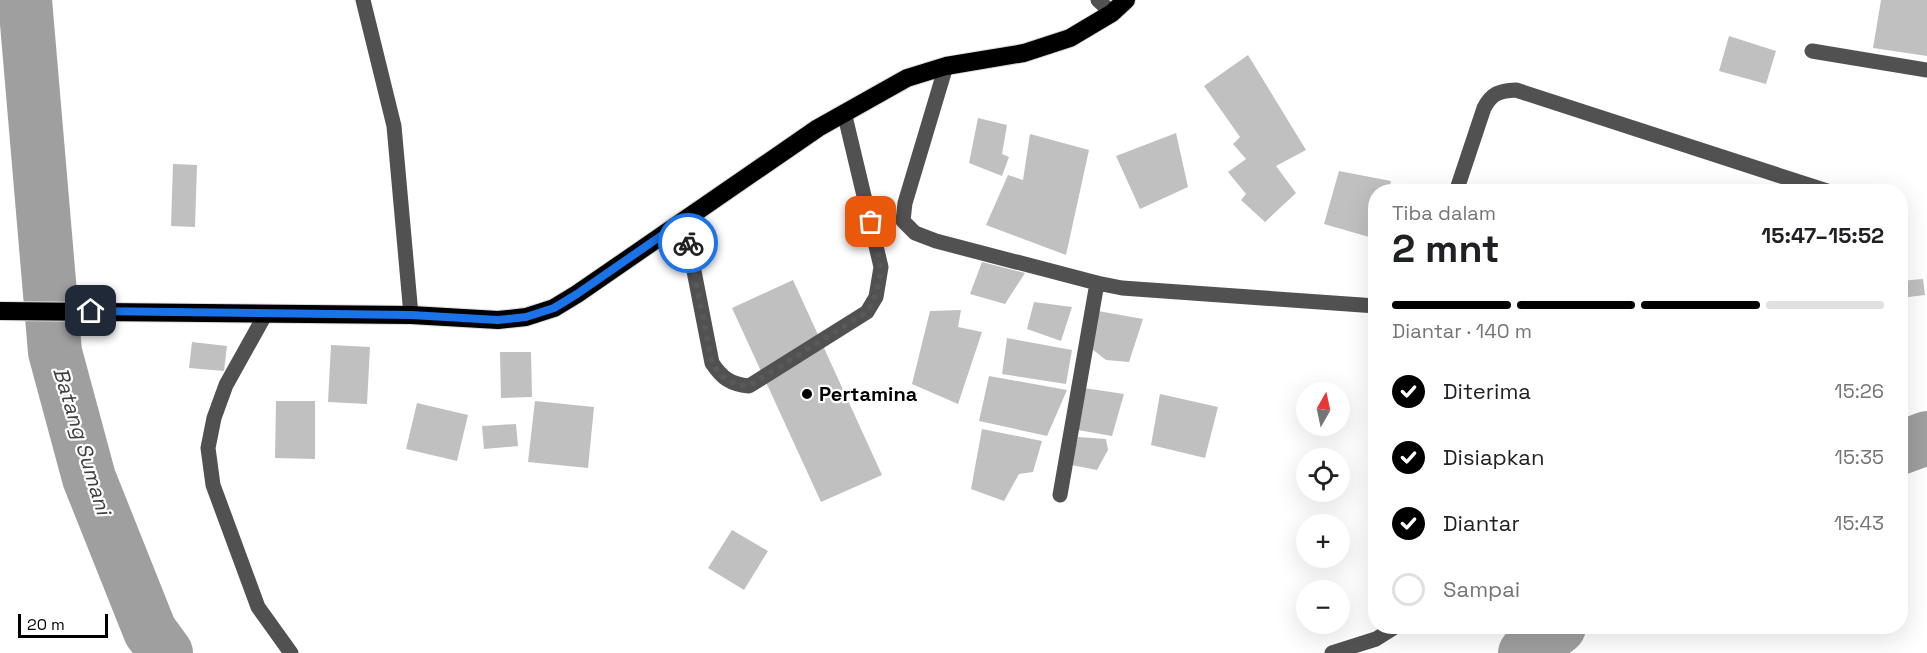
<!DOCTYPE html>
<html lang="id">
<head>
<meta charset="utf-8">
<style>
  body { margin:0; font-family:"Space Grotesk",sans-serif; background:#f6f6f6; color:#202124; height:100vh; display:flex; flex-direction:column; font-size:22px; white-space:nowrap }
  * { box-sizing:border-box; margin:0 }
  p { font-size:20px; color:#757577 }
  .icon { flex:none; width:33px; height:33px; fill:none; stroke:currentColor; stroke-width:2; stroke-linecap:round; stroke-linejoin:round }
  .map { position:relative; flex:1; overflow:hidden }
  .sheet { position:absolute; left:1368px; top:184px; width:540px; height:450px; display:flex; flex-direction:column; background:#fff; border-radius:24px; box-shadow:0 6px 24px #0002 }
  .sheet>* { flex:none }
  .needle { width:39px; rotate:9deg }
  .buttons { position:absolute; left:1296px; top:382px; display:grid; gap:12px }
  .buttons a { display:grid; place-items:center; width:54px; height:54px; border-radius:50%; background:#fff; box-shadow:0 6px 24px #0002; font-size:30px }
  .scale { position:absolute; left:18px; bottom:15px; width:90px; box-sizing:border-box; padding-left:6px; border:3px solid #000; border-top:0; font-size:16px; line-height:21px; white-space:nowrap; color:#000; -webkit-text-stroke:4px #fff; paint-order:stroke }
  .pin { position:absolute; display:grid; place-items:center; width:51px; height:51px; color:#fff; margin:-26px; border-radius:12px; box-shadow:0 3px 9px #0006 }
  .courier { position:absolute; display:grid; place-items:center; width:60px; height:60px; margin:-30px; border:4px solid #1a73e8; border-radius:50%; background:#fff; color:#222; box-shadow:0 2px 8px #0007 }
  .summary em { font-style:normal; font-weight:600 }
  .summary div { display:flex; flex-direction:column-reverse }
  .summary { display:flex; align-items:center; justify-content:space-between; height:102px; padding:0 24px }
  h1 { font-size:39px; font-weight:600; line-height:45px }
  .bar { display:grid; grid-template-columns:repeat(4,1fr); gap:9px 6px; align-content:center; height:72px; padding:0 24px }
  .bar i { height:8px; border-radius:4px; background:#e0e0e0 }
  .bar .selected { background:#000 }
  .bar p { grid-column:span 4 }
  ol { padding:0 24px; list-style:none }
  li { display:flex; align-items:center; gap:18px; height:66px }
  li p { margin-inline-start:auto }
  li .icon { padding:6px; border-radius:50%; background:#000; color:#fff; stroke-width:4 }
  li:last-child { color:#757577 }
  li i { width:33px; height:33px; border:3px solid #e0e0e0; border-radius:50% }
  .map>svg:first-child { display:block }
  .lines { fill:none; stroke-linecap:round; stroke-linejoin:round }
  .river { stroke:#9f9f9f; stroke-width:54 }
  .building { fill:#c0c0c0 }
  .highway-casing { stroke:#dbdbdb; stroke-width:20 }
  .minor { stroke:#515151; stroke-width:15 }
  .highway { stroke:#000; stroke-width:18 }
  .done { stroke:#595959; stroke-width:6; stroke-dasharray:0 10.8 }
  .route { stroke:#1a73e8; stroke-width:8 }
  .poi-dot { fill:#000; stroke:#fff; stroke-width:2 }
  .labels { text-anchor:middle; stroke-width:4.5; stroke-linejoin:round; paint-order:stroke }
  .poi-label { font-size:20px; font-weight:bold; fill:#000; stroke:#fff; text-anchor:start }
  .water-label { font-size:21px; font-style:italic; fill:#404040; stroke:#fff }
</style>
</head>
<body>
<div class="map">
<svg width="1927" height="653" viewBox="0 0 1927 653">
  <rect width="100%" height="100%" fill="#fff"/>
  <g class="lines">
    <path class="river" d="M25,0L55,352L89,478L150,631L166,653
      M1900,448L1927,438
      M1525,653L1559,627"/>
  </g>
  <path class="building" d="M1881,0H1927V56L1873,48Z
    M1729,36L1776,51L1766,84L1719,71Z
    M1248,55L1306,150L1276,166L1296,193L1265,222L1241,200L1246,194L1228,172L1246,159L1233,144L1240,137L1204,86Z
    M978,118L1007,125L1002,154L1009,157L1002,176L969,163Z
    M1176,133L1188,187L1140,209L1116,156Z
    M1030,134L1089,150L1066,255L986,225L1008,175L1023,180Z
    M173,164L197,165L195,227L171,226Z
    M1339,171L1391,181L1389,192H1376V239L1324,224Z
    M982,262L1025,273L1005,304L970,294Z
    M1923,279L1925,295L1900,298V281Z
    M793,280L882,475L821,502L732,308Z
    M1034,302L1072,307L1061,341L1027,329Z
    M961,310L958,327L982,332L958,404L912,384L930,311Z
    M1098,311L1143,319L1129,362L1106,360L1092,349Z
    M1007,338L1072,350L1066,384L1002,374Z
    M192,342L227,346L224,371L189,368Z
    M331,345L370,347L367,404L328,402Z
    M500,352H531L532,397L501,398Z
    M989,376L1067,390L1047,436L979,421Z
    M1084,388L1124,394L1112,436L1078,430Z
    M1160,394L1218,407L1205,458L1151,445Z
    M276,401H315V459L275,458Z
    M535,401L594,407L588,468L528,462Z
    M417,403L468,415L457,461L406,449Z
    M516,424L518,446L484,449L482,426Z
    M982,429L1042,441L1033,472L1019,474L1004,501L971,489Z
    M1078,437L1106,439L1108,450L1097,470L1071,465Z
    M732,530L768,551L744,590L708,568Z"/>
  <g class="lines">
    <g class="highway-casing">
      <path id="highway" d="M0,311L411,315L498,320L526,317L554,308L577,294L818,128L907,78L946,66L1024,53L1070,38L1112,13L1126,0"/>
    </g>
    <path class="minor" d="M363,0L394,126L411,315
      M1098,0L1112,13
      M1812,51L1927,70
      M946,66L905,203L903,221L915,233L936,241L1097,283L1122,288L1376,306
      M1456,192L1484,108C1492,93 1499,91 1516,90L1830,192
      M684,220L712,363C722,378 730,384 749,386L867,312L876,297L881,267L844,112
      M265,315L226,385L214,418L208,448L213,485L258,607L291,653
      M1060,495L1097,283
      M1332,653L1376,639L1395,627"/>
    <use href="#highway" class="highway"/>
  </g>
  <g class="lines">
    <path class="done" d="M688,243L712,363C722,378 730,385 749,386L867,312C887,278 880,259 871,222"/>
    <path class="route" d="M91,311L411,315L498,320L526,317L554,308L577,294L684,220L688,243"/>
  </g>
  <circle class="poi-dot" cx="807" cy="394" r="6"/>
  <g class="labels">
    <g class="poi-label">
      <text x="819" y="401">Pertamina</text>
    </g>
    <g class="water-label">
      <text transform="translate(82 441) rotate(73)" y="7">Batang Sumani</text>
    </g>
  </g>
</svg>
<div class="buttons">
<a><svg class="needle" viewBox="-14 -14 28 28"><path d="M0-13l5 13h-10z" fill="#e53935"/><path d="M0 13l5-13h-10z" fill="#757577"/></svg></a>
<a><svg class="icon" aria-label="locate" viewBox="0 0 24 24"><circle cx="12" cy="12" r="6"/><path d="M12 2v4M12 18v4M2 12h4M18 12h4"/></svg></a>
<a>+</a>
<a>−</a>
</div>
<div class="scale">20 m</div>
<div class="pin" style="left:871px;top:222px;background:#ea580c"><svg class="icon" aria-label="bag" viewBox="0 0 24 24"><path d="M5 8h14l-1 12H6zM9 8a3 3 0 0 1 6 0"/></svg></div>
<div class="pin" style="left:91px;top:311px;background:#1f2937"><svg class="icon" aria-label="home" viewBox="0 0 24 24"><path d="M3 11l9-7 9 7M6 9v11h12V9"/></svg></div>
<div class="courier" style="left:688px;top:243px"><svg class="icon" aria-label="bike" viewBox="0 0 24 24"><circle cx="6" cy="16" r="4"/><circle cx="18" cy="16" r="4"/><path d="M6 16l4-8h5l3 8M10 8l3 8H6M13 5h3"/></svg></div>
<section class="sheet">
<div class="summary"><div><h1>2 mnt</h1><p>Tiba dalam</p></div><em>15:47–15:52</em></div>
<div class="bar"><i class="selected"></i><i class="selected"></i><i class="selected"></i><i></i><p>Diantar · 140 m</p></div>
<ol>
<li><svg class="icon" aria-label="check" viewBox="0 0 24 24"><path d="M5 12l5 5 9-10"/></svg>Diterima<p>15:26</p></li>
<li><svg class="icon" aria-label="check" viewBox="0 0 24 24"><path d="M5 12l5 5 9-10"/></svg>Disiapkan<p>15:35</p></li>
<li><svg class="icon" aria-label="check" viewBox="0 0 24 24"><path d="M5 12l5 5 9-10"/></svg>Diantar<p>15:43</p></li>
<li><i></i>Sampai</li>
</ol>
</section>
</div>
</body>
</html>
